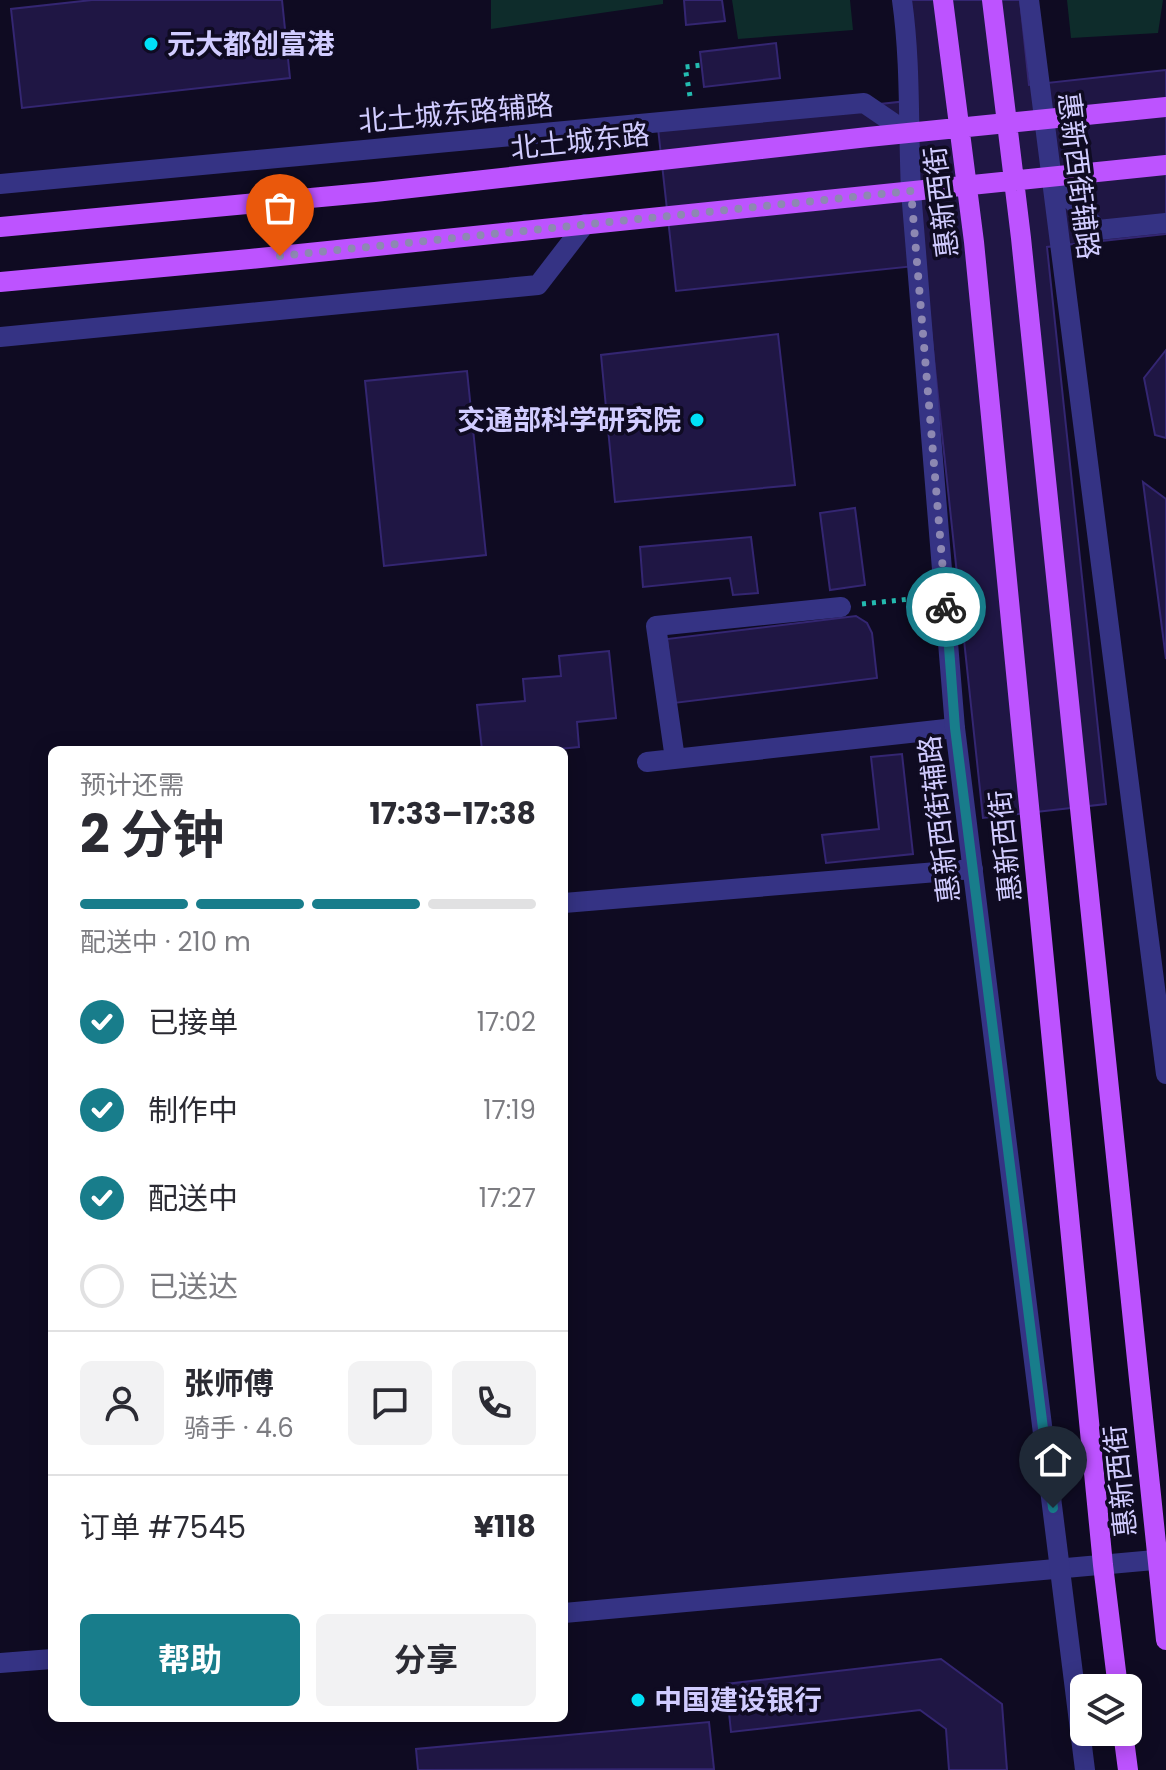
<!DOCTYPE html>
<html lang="zh">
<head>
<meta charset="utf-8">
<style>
  body { margin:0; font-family:Poppins,"Noto Sans SC",sans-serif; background:#f2f2f3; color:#2b2b33; height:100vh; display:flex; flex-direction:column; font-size:30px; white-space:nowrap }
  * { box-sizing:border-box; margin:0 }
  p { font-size:26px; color:#7c7c81 }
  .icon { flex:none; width:44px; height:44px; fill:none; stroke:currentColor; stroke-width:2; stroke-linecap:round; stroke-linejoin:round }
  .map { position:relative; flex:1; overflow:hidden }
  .sheet { position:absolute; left:48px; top:746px; width:520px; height:976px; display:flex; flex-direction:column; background:#fff; border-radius:12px; box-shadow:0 4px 20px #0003 }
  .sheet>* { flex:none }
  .fabs { position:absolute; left:1070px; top:1674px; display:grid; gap:16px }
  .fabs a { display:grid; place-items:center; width:72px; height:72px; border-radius:12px; background:#fff; box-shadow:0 4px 20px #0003; font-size:40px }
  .pin { position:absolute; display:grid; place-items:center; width:68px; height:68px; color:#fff; margin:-82px -34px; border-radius:50% 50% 50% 0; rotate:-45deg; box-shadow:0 0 8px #0007 }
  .pin .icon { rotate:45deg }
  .courier { position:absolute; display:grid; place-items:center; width:80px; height:80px; margin:-40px; border:6px solid #187d8b; border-radius:50%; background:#fff; color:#222; box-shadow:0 2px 10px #0007 }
  .headline em { font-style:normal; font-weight:700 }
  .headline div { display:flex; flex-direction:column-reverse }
  .headline { display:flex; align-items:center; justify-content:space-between; height:136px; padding:0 32px }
  h1 { font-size:52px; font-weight:700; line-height:60px }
  .bar { display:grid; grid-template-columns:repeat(4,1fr); gap:12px 8px; align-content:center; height:96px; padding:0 32px }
  .bar i { height:10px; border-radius:6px; background:#e1e1e2 }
  .bar .on { background:#187d8b }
  .bar p { grid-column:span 4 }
  .line { display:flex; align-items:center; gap:20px; padding:0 32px; border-top:2px solid #e1e1e2 }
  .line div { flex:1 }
  .round { display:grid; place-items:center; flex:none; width:84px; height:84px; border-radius:12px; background:#f2f2f3 }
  ol { padding:0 32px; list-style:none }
  li { display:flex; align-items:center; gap:24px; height:88px }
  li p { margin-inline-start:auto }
  li .icon { padding:8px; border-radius:50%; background:#187d8b; color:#fff; stroke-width:4 }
  li:last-child { color:#7c7c81 }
  li i { width:44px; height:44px; border:4px solid #e1e1e2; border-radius:50% }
  .action { display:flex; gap:16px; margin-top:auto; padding:16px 32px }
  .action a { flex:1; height:92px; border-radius:12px; background:#187d8b; color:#fff; font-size:32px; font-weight:700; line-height:92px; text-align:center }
  .action a+a { background:#f2f2f3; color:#2b2b33 }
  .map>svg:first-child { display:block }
  .green { fill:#0e2c2b }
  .building { fill:#1f1644; stroke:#342672; stroke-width:2 }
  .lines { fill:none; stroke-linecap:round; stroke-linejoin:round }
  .path { stroke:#24bbb0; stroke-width:5; stroke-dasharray:4 6; stroke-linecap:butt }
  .minor { stroke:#353384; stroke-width:20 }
  .tertiary { stroke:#353384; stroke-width:20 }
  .primary { stroke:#bd53ff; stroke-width:20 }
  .done { stroke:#8d88b2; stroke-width:8; stroke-dasharray:0 14.4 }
  .route { stroke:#187d8b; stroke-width:10 }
  .poi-dot { fill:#00e1f7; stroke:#0f0b22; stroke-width:3 }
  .labels { text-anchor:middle; stroke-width:7; stroke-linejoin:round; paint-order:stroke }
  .poi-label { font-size:28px; font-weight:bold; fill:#d1ccff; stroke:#0f0b22; text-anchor:start }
  .street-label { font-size:28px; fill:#d1ccff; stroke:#0f0b22 }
</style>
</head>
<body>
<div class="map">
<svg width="1166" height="1770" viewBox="0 0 1166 1770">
  <rect width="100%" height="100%" fill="#0f0b22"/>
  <path class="green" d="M491,0H663V4L491,29Z
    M732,0H850L853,30L738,39Z
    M1067,0H1163L1158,33L1071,38Z"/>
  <path class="building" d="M92,0H282L290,78L22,108L11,9Z
    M684,0H722L725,21L686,25Z
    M897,0H1020L1029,85L1166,70V234L1047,247L1106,804L983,818L924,265L676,291L658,128L907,101Z
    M776,43L780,78L704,87L700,52Z
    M778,334L795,485L615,502L601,355Z
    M1166,350V438L1155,435L1144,378Z
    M467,371L486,555L384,566L365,381Z
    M1143,482L1166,499V659Z
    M855,508L865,585L830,590L820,513Z
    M751,537L758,593L733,595L730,578L643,587L640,547Z
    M856,616L867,623L872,633L877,678L674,703L667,639Z
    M609,651L616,718L577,722L579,747L548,750H482L477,705L525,701L523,679L561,676L559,656Z
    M902,754L913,854L826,863L822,835L879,829L871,757Z
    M941,1659L1002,1704L1007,1770H949L946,1729L920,1710L731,1732L726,1684Z
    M709,1722L714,1769L418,1770L416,1749Z"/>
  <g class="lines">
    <path class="path" d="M690,96L685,67L702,65
      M862,604L920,598"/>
    <path class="minor" d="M675,759L656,626L841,607
      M647,762L955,728
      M564,903L973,869
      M564,1613L1166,1559
      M0,1663L52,1659"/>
    <path class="tertiary" d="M902,0C911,64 908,127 911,191L955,728L1085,1770
      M1029,0L1166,1074
      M1051,176L1098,230L1166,223
      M0,184L864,103L908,133
      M0,337L538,285L585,224"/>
    <path class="primary" d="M943,0L974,242L1103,1565L1118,1688
      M992,0L1021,238L1166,1640
      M0,227L375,192L868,137L1166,107
      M0,282L250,259L1166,165
      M1123,1732L1128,1770"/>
  </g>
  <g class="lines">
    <path class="done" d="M280,256L911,191L946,607"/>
    <path class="route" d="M946,607L955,728L1053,1508"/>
  </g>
  <g class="poi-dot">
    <circle cx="151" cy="44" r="8"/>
    <circle cx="697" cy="420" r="8"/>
    <circle cx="638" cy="1700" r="8"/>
  </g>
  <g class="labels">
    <g class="poi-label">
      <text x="167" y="54">元大都创富港</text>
      <text x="681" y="430" text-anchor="end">交通部科学研究院</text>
      <text x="654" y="1710">中国建设银行</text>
    </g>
    <g class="street-label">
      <text transform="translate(456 113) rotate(-5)" y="10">北土城东路辅路</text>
      <text transform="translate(580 141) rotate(-6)" y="10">北土城东路</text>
      <text transform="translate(1079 176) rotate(83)" y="10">惠新西街辅路</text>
      <text transform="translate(941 202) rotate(-97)" y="10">惠新西街</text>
      <text transform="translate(939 819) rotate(-97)" y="10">惠新西街辅路</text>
      <text transform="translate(1005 846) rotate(-96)" y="10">惠新西街</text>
      <text transform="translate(1120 1481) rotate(-96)" y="10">惠新西街</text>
    </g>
  </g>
</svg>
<div class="fabs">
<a><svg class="icon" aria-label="layers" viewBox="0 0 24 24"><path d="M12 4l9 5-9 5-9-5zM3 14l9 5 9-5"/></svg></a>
</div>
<div class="pin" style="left:280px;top:256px;background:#ea580c"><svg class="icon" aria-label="bag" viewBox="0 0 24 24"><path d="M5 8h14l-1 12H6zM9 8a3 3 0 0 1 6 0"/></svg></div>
<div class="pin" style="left:1053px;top:1508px;background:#1f2937"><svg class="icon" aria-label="home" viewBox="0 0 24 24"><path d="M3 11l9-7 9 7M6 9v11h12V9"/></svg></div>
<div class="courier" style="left:946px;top:607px"><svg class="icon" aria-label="bike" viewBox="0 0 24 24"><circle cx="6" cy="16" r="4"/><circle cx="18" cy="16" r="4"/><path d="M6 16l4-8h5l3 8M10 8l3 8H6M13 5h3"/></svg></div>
<section class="sheet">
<div class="headline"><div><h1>2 分钟</h1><p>预计还需</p></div><em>17:33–17:38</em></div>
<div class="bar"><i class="on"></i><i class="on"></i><i class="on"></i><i></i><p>配送中 · 210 m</p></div>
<ol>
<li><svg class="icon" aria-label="check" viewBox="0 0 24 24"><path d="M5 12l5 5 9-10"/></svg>已接单<p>17:02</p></li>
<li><svg class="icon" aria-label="check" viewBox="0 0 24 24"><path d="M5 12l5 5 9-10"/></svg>制作中<p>17:19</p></li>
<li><svg class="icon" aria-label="check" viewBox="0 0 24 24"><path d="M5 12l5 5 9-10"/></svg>配送中<p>17:27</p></li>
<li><i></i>已送达</li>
</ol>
<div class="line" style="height:144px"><a class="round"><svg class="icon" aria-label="person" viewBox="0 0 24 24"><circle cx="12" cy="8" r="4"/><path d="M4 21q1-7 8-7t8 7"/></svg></a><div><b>张师傅</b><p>骑手 · 4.6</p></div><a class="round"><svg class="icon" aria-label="chat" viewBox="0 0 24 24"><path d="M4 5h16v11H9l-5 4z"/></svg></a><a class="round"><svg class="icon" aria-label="phone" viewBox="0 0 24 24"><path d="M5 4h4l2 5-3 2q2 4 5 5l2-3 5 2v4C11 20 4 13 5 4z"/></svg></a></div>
<div class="line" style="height:104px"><div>订单 #7545</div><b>¥118</b></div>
<div class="action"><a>帮助</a><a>分享</a></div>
</section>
</div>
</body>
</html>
